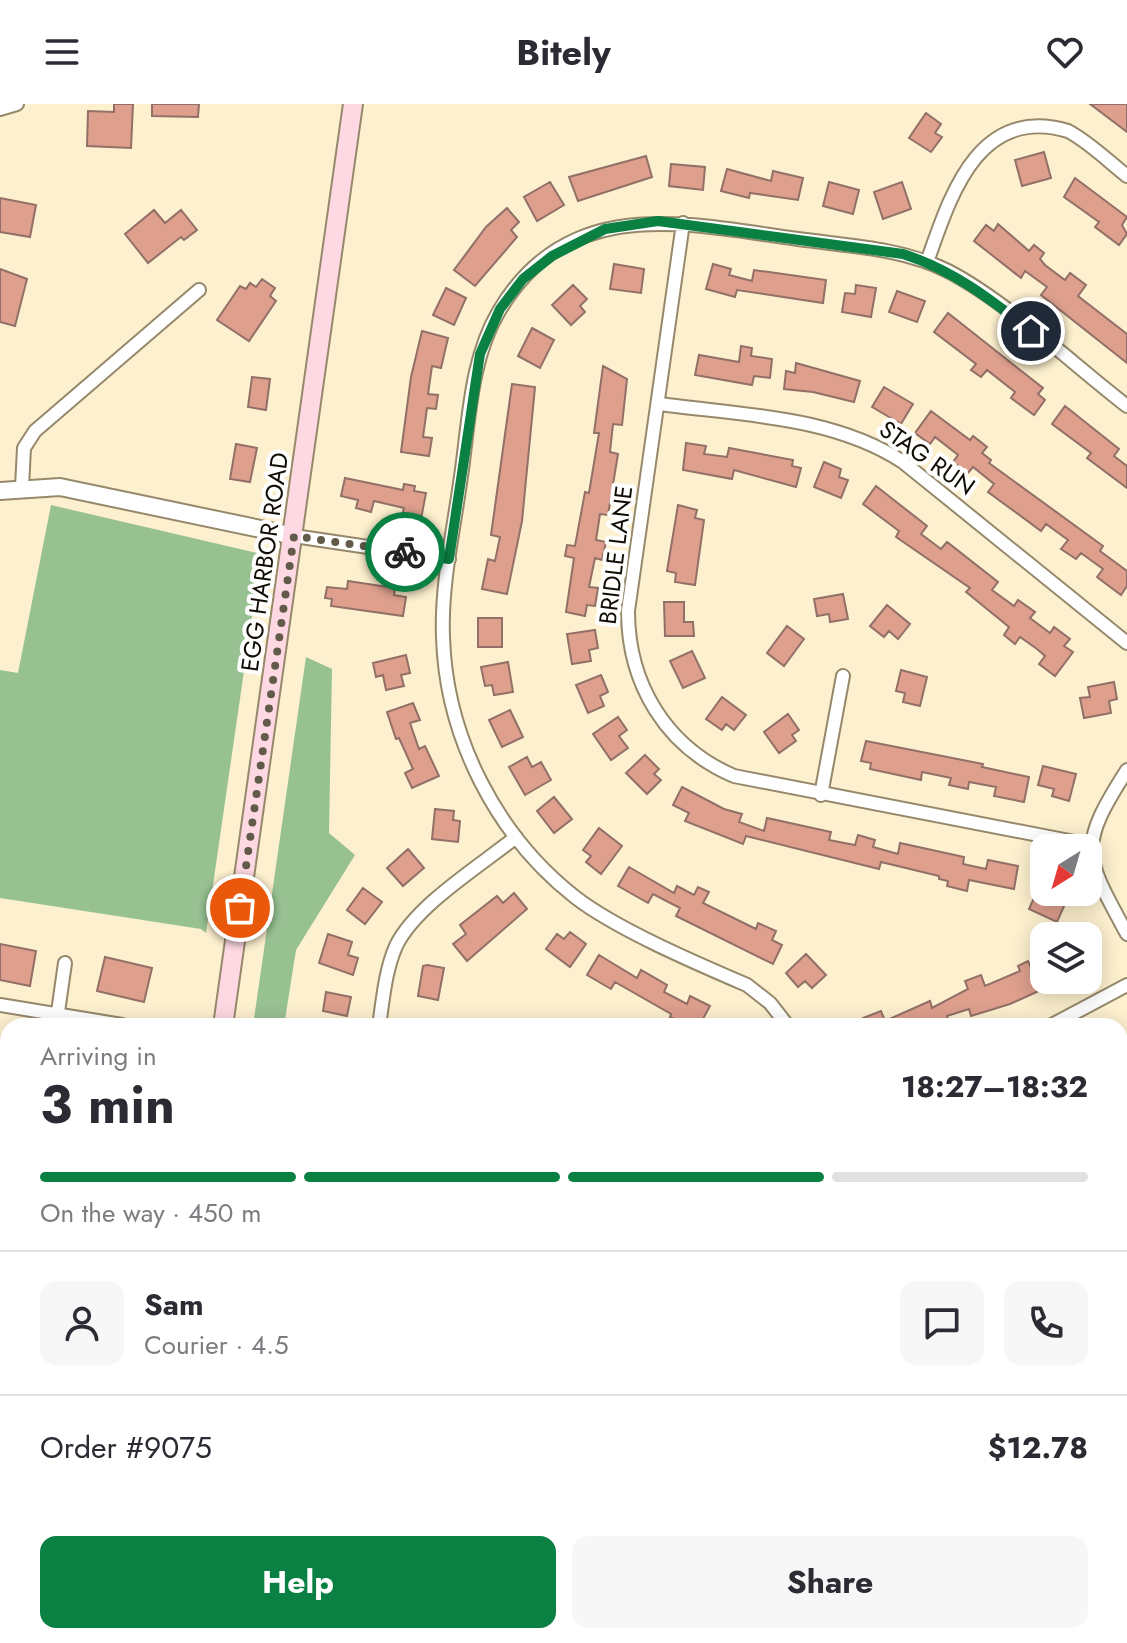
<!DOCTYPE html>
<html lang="en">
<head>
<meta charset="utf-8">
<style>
  body { margin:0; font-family:Jost,sans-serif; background:#f7f7f7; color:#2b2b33; height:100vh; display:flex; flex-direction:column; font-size:30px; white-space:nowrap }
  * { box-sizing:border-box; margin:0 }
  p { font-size:26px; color:#7c7c81 }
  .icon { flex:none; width:44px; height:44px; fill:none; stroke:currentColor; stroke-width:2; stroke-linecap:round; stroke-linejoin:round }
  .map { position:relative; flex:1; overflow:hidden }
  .panel { position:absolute; left:0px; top:914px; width:1128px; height:626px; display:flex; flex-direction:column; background:#fff; border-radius:24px 24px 0 0; box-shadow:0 4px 20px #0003 }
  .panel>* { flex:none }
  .needle { width:52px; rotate:217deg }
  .buttons { position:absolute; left:1030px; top:730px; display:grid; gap:16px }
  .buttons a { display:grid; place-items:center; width:72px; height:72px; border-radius:16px; background:#fff; box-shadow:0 4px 20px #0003; font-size:40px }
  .pin { position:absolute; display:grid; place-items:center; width:68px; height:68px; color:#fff; margin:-34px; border:4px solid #fff; border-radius:50%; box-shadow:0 2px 8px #0007 }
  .courier { position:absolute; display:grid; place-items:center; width:80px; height:80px; margin:-40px; border:6px solid #0b8043; border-radius:50%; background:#fff; color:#222; box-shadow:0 2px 10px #0007 }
  .headline em { font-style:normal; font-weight:700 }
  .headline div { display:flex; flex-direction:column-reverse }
  .headline { display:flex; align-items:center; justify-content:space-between; height:136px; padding:0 40px }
  h1 { font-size:52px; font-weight:700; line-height:60px }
  .bar { display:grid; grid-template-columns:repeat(4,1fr); gap:12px 8px; align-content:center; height:96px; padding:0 40px }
  .bar i { height:10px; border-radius:6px; background:#e1e1e2 }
  .bar .selected { background:#0b8043 }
  .bar p { grid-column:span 4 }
  .line { display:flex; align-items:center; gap:20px; padding:0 40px; border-top:2px solid #e1e1e2 }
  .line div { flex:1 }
  .round { display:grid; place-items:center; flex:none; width:84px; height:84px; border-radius:16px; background:#f7f7f7 }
  .button { display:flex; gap:16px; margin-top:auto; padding:16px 40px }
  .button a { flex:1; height:92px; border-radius:16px; background:#0b8043; color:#fff; font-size:32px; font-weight:700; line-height:92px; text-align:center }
  .button a+a { background:#f7f7f7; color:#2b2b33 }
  header { display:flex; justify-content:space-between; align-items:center; height:104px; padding:0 40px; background:#fff; font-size:36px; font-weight:700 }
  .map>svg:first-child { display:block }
  .forest { fill:#98c192 }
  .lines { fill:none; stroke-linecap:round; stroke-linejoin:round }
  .stream { stroke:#667b9b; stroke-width:4 }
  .building { fill:#de9f8d; stroke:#927067; stroke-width:2 }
  .minor-casing { stroke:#96896b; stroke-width:16 }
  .tertiary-casing { stroke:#96896b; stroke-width:20 }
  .secondary-casing { stroke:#96896b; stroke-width:22 }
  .minor { stroke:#fff; stroke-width:12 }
  .tertiary { stroke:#fff; stroke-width:16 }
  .secondary { stroke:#fed8e3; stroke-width:18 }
  .done { stroke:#635b4a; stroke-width:8; stroke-dasharray:0 14.4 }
  .route { stroke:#0b8043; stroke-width:10 }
  .labels { text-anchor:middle; stroke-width:8; stroke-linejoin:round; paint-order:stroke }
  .street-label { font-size:24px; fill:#100b03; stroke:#fefefe }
</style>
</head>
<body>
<header><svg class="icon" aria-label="menu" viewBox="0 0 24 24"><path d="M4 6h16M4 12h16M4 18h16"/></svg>Bitely<svg class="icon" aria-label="heart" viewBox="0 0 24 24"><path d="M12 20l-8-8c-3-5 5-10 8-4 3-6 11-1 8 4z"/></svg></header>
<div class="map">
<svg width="1127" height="1539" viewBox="0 0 1127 1539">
  <rect width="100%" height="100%" fill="#fdf0ce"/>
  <path class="forest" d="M51,401L261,450L206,829L201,825L0,794V566L18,569Z
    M306,553L332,565L329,729L355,751L296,846L284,922H253Z
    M1127,1104V1539H175L176,1532H1120V1127Z"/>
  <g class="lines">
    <path class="stream" d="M1120,1331L1127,1326"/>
  </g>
  <path class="building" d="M114,0H133L131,44L87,42L88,7L114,8Z
    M152,0H199L198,13L152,12Z
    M1090,0H1127V28Z
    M926,9L941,20L935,29L942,33L931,48L909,34Z
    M1044,48L1051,74L1022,82L1015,56Z
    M646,52L652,73L578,97L569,73Z
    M671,60L705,63L703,86L669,82Z
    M727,65L771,77L773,67L803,74L798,96L750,89L749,94L721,87Z
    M1075,74L1127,113L1122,121L1127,130L1119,141L1095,123L1099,118L1064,93Z
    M550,78L564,101L537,117L524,93Z
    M829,78L859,86L853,110L823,102Z
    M902,78L911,105L883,115L874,88Z
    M0,94L36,101L30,133L0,128Z
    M507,104L519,118L511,126L517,133L475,182L454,166L486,123Z
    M154,106L165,119L181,106L197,126L184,136L181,133L148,159L125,130Z
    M998,120L1029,147L1034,141L1044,149L1040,155L1045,161L1065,176L1070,169L1086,181L1078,192L1127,230V259L1041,191L1047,183L1025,167L1021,174L974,137L986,121L994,127Z
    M614,160L644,165L641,189L610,185Z
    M713,160L731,165L729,171L752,177L754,166L826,176L823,199L737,186L735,193L706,185Z
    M0,165L27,175L15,222L0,218Z
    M262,175L275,184L270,192L276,197L249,237L217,216L240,182L246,185L250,179L256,183Z
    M573,181L587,195L580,202L585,208L571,221L552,201Z
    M856,181L876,184L871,213L842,208L845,189L855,190Z
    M446,184L466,194L454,221L433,211Z
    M897,187L925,197L917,218L889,208Z
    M948,209L1043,284L1038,290L1045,296L1034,311L1011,294L1015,288L987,266L981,273L971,266L976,260L934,228Z
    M532,224L554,236L540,264L518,252Z
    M422,227L448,234L441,264L432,262L428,290L438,291L436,305L427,304L423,333L432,334L429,352L401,348L411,273Z
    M741,242L752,244L751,252L772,255L770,274L754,272L752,281L695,271L699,251L739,258Z
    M796,259L860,277L854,298L813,288L784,285L786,267L795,269Z
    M603,262L627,275L622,321L613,320L610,348L618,350L608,411L600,410L596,436L606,438L602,456L595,454L589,483L598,484L595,502L587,501L585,512L566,508L574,454L565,452L567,441L575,442L585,388L589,389L599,329H594Z
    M252,273L270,275L266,306L248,303Z
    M512,280L535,283L522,417L507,490L482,485L488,455L495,457L500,433L491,431Z
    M884,283L913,300L901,320L872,303Z
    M1065,302L1119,345L1114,352L1127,362V384L1087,354L1091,349L1052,320Z
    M931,307L970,336L973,332L987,343L982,349L991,356L989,359L1103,442L1100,447L1127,467V482L1121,491L1097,473L1103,465L1081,449L1076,455L1061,445L1068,436L1046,420L1041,427L988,388L994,380L973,363L968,369L953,358L958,351L935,333L930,340L915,329Z
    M686,339L706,342L704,350L727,353L729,344L793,356L792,362L801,364L796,383L734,366L732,375L683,366Z
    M236,340L257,344L250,378L230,375Z
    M824,358L841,365L839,373L848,376L841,394L814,383Z
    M345,374L403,386L404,380L415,382L414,387L426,389L421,415L402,411L404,404L374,397L371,408L356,404L358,396L341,392Z
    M876,382L927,422L921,430L941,445L947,438L998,478L992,486L1014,502L1018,496L1035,508L1030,514L1050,529L1054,523L1070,535L1064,542L1073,548L1055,572L1039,560L1045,552L1037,545L1020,533L1015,540L1004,531L1009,523L966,488L970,484L896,433L899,427L863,400Z
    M678,401L697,406L695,414L704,416L695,481L675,478L676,469L667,467Z
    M348,477L395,484L394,491L406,493L403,512L331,502L332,495L325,494L327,483L347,485Z
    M843,490L848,515L830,518L829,510L817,512L814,495Z
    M664,498H684V518H693L694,532H665Z
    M887,501L910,520L898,535L889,527L884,533L870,522Z
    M478,514H502V543H478Z
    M787,522L804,535L784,562L767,549Z
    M595,526L598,544L589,546L591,557L572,560L567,530Z
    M692,547L705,574L683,584L670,557Z
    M406,551L410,569L401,571L404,582L386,586L383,571L376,573L373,559Z
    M508,558L513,588L494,591L492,581L485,582L481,563Z
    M901,566L927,573L920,602L903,598L905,589L896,587Z
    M601,571L608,588L600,592L604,602L588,609L576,581Z
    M1114,578L1117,595L1109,597L1111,609L1084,614L1080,594L1090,593L1088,583Z
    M722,593L746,611L734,626L726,620L722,626L706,615Z
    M413,599L420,616L410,619L419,645L425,642L439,672L412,684L405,669L413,665L399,634L396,635L387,608Z
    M510,606L523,633L502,643L489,616Z
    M788,610L799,626L792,631L796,637L779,649L764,628Z
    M618,613L627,626L619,632L628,644L611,656L593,630Z
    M866,637L983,660L982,663L1029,673L1024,698L994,692L996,683L969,678L968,685L949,681L951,674L922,668L921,676L870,665L871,659L861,657Z
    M645,651L659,665L654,670L661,676L647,690L626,669Z
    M527,653L532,663L541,658L551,676L525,691L509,663Z
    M1043,662L1076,670L1069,697L1052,692L1054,685L1038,681Z
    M682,683L724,705L742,710L739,718L764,727L767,714L831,728L829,736L855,741L858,731L875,736L873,743L898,750L900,739L964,753L963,760L986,765L988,756L1018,762L1014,785L969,776L967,787L947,782L948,777L939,775V772L881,758L879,765L746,732L743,740L685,717L689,709L673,701Z
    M554,693L572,715L554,729L537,707Z
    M435,705L454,707L453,716L460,717L458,738L432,735Z
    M599,724L622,742L601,770L586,758L591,752L583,746Z
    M408,745L424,764L403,782L387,764Z
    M629,763L674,789L677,782L694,791L698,783L709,788L703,799L756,825L758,819L776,827L772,836L782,841L773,860L676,812L680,804L653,790L648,799L618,782Z
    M363,784L382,798L365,820L347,806Z
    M1037,787L1047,792L1049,788L1069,791L1057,818L1029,805Z
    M514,789L527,805L467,857L453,840L466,830L460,821L497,792L503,799Z
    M570,828L586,840L570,863L546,845L557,830L564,835Z
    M328,830L352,838L348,851L358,854L353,871L319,859Z
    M0,840L36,847L30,882L0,876Z
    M806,850L826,871L812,884L805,877L798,883L786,869Z
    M599,851L637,874L641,866L667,881L664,888L687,900L690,892L710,902L699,922H688L670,913L671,910L615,878L611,885L587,871Z
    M105,853L152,864L144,898L97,887Z
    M1028,857L1041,886L1010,900L971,912L969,905L947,912L949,918L940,922H867L863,914L881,907L885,917L930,897L932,904L968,885L965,877L981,871L985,882L1020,867L1018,862Z
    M427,861L444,864L438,896L418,892L423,862Z
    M326,888L351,893L347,912L323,907Z"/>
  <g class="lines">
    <g class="minor-casing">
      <path id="minor" d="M0,5L17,0
        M683,119L628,507C628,580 666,643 734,672L1090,741
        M927,158C949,97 976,0 1068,27C1089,38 1108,57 1127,72
        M660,300C741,311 833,312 903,358L1127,539
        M22,383L24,344L35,327L199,186
        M294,432L449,455
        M1127,666C1077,744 1084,751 1127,830
        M821,691L843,572
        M0,901L122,921
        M56,922L65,859
        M379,922C383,896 385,867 396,842C416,801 480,762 516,733
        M788,922L770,899L747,881C698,860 616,825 575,793C496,731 446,633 443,533C441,481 453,430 460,379C469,323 469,257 499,207C569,89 687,120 798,135C849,142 902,144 948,167C1006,197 1074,261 1127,302
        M1050,922L1127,881
        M0,1019L8,1020"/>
    </g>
    <g class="tertiary-casing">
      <path id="tertiary" d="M0,387L60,383L294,432"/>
    </g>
    <g class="secondary-casing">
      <path id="secondary" d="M223,922L353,0
        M142,1539L143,1532"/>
    </g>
    <use href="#minor" class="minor"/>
    <use href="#tertiary" class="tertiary"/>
    <use href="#secondary" class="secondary"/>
  </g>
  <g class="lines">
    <path class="done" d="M240,804L294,432L405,448"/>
    <path class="route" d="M405,448L449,455L480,250L500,205L523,175L552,152L605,125L658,117L903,150C953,166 990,195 1031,227"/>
  </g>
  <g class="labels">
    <g class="street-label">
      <text transform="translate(927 354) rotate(35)" y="8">STAG RUN</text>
      <text transform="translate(616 451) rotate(-83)" y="8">BRIDLE LANE</text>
      <text transform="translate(265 458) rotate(-82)" y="8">EGG HARBOR ROAD</text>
    </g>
  </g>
</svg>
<div class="buttons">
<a><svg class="needle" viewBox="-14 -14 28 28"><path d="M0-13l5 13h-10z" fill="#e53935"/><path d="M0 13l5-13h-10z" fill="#7c7c81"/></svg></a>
<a><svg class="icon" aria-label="layers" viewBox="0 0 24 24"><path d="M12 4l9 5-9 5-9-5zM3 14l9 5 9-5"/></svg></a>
</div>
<div class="pin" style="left:240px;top:804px;background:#ea580c"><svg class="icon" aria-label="bag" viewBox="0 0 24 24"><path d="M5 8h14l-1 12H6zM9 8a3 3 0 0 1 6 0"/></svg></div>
<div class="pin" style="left:1031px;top:227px;background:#1f2937"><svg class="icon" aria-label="home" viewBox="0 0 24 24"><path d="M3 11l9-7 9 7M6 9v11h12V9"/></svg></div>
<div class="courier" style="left:405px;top:448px"><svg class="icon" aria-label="bike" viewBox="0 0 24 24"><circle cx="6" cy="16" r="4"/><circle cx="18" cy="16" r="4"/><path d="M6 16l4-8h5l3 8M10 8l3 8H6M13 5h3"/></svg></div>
<section class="panel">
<div class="headline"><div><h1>3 min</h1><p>Arriving in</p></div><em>18:27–18:32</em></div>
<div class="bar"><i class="selected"></i><i class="selected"></i><i class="selected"></i><i></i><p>On the way · 450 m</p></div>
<div class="line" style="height:144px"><a class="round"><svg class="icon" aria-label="person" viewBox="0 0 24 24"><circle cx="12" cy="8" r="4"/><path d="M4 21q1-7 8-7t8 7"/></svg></a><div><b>Sam</b><p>Courier · 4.5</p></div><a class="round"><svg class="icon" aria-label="chat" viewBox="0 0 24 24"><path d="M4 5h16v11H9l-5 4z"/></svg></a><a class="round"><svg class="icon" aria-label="phone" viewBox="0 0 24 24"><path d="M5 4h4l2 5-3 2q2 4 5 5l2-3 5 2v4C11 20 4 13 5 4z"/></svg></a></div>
<div class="line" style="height:104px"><div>Order #9075</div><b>$12.78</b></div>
<div class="button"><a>Help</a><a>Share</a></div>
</section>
</div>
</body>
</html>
